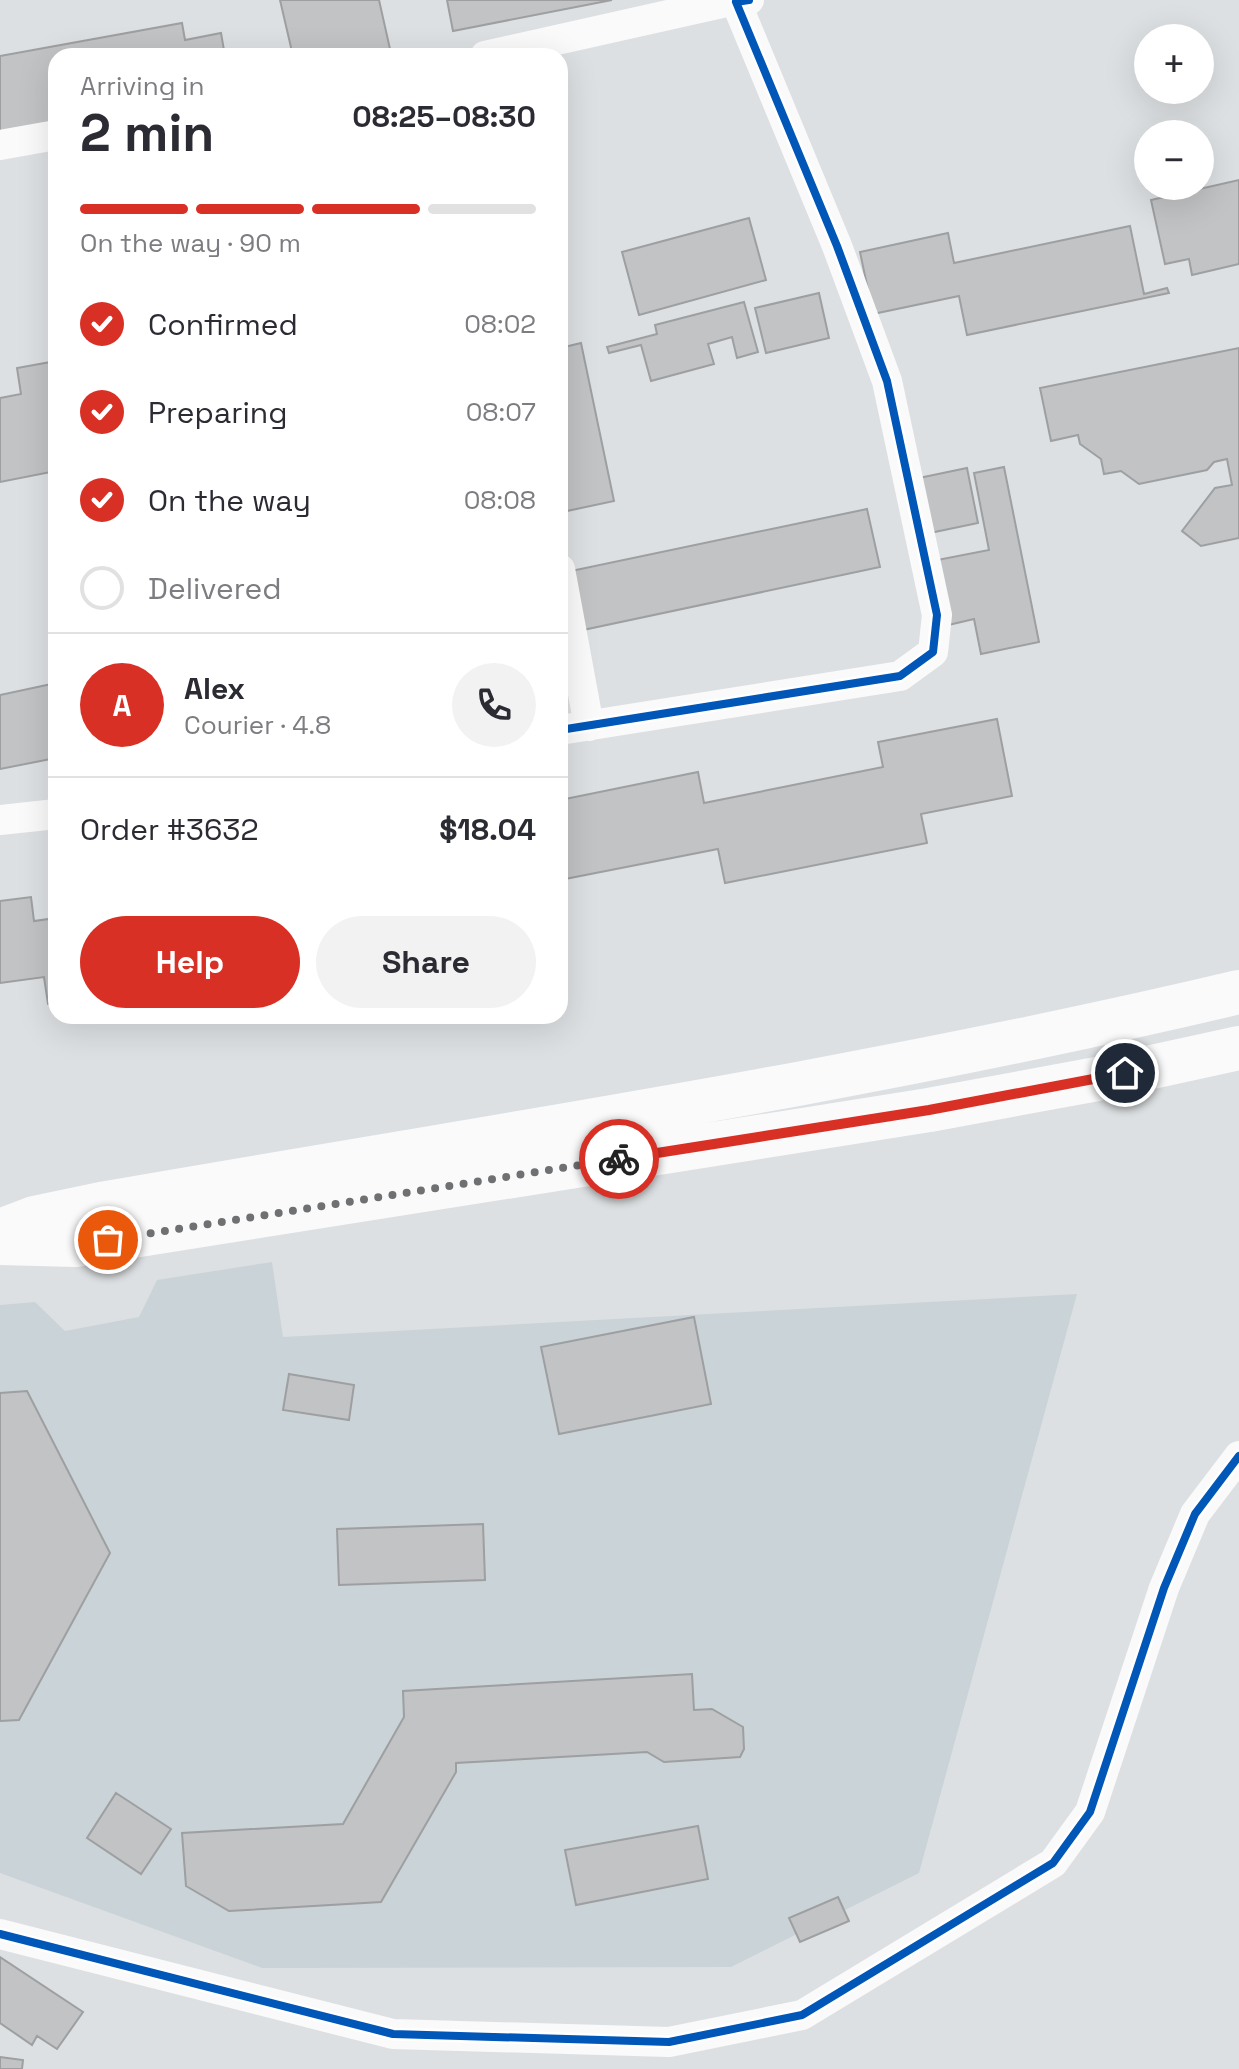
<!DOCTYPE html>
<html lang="en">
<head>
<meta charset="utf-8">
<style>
  body { margin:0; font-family:"Space Grotesk",sans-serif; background:#f2f2f3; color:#2b2b33; height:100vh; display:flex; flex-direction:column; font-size:30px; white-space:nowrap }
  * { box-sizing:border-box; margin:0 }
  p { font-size:26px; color:#7c7c81 }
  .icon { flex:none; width:44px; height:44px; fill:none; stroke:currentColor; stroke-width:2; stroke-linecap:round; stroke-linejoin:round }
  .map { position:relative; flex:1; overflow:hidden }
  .details { position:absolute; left:48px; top:48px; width:520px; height:976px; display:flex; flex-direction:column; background:#fff; border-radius:24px; box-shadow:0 8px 32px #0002 }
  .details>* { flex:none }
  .fabs { position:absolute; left:1134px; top:24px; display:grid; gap:16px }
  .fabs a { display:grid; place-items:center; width:80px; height:80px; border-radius:50%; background:#fff; box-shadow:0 8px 32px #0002; font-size:40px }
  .pin { position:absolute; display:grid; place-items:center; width:68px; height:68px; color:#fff; margin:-34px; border:4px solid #fff; border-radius:50%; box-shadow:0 2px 8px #0007 }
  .courier { position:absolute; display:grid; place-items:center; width:80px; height:80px; margin:-40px; border:6px solid #d93025; border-radius:50%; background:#fff; color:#222; box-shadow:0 2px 10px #0007 }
  .summary em { font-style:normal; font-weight:700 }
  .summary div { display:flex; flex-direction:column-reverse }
  .summary { display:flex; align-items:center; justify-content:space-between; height:136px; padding:0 32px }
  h1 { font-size:52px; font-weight:700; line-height:60px }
  .bar { display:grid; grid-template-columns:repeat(4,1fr); gap:12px 8px; align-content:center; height:96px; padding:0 32px }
  .bar i { height:10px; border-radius:6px; background:#e1e1e2 }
  .bar .selected { background:#d93025 }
  .bar p { grid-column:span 4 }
  .line { display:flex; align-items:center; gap:20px; padding:0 32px; border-top:2px solid #e1e1e2 }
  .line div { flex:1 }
  .round { display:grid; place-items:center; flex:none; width:84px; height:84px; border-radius:42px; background:#f2f2f3 }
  ol { padding:0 32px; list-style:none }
  li { display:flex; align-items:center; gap:24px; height:88px }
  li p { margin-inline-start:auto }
  li .icon { padding:8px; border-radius:50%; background:#d93025; color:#fff; stroke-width:4 }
  li:last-child { color:#7c7c81 }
  li i { width:44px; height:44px; border:4px solid #e1e1e2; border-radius:50% }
  .action { display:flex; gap:16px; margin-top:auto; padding:16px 32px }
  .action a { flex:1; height:92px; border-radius:48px; background:#d93025; color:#fff; font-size:32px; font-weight:700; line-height:92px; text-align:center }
  .action a+a { background:#f2f2f3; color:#2b2b33 }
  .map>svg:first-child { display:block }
  .built { fill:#cad3d7 }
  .building { fill:#c1c3c5; stroke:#9d9fa1; stroke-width:2 }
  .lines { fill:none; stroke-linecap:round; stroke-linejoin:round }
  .street { stroke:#fafafb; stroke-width:30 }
  .highway { stroke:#fafafb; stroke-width:44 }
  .cycleway-casing { stroke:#fff; stroke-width:13 }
  .cycleway { stroke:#0057b8; stroke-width:8 }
  .done { stroke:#6e7072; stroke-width:8; stroke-dasharray:0 14.4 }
  .route { stroke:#d93025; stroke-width:10 }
</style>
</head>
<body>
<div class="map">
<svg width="1239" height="2069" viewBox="0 0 1239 2069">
  <rect width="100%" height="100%" fill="#dde0e2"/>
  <path class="built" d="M272,1262L283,1337L1077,1294L919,1873L731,1967L262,1968L0,1873V1305L35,1302L65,1331L139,1317L157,1280Z"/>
  <path class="building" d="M280,0H379L390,49L358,56H293Z
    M447,0H612L453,31Z
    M182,23L185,40L221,33L225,56H56V123L0,134V56Z
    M1239,180V264L1192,275L1189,259L1165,264L1151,200Z
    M749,218L766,280L639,315L622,252Z
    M1130,226L1144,294L1167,288L1169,293L967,335L959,296L873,314L860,252L948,233L954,263Z
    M819,293L829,338L766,353L755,308Z
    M744,302L758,352L737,358L732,337L708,344L714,364L651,381L641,345L609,353L607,347L657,334L655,325Z
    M581,343L614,501L567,511L560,478V348Z
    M1239,348V538L1201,546L1182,531L1215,488L1232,485L1227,459L1214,462L1207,470L1139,484L1121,471L1104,474L1101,459L1080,444L1078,435L1051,441L1040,388Z
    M56,361V471L0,482V398L21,394L17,368Z
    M1004,467L1039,642L981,654L974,619L940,627L927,562L989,550L974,473Z
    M967,468L978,523L925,534L914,479Z
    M867,509L880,567L583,630L571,571Z
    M56,683V758L0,769V695Z
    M997,719L1012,796L921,814L927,843L725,883L718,849L560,880V800L698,772L704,803L883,767L878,742Z
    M31,897L34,921L56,918V1003L48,1004L44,977L0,983V901Z
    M694,1317L711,1404L559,1434L541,1347Z
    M289,1374L354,1385L349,1420L283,1410Z
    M27,1391L110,1553L19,1720L0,1721V1393Z
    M483,1524L485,1580L339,1585L337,1529Z
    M692,1674L694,1710L712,1709L743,1727L744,1749L740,1757L664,1762L647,1752L456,1763V1772L381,1902L229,1911L186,1886L182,1833L343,1824L404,1717L403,1691Z
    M116,1793L171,1829L141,1874L87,1838Z
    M698,1826L708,1879L576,1905L565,1850Z
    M838,1897L849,1921L800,1942L789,1918Z
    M0,1957L83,2012L57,2049L37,2036L32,2045L0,2023Z
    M0,2057L23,2060L22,2069H0Z"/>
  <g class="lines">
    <path class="street" d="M485,56L735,0
      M0,145L56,135
      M560,569L589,726
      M560,730L900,676L933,652L937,615L887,381L837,246L736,2L749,0
      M0,820L56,814
      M0,1934L393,2034L669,2042L802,2015L1053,1863L1090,1812L1164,1588L1195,1514L1239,1456"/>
    <path class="highway" d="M0,1231L34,1218L101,1204C481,1138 864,1081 1239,992
      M0,1243L76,1245L929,1110L1097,1079L1239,1048"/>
    <g class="cycleway-casing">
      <path id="cycleway" d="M560,730L900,676L933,652L937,615L887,381L837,246L736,2L749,0
        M0,1934L393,2034L669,2042L802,2015L1053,1863L1090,1812L1164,1588L1195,1514L1239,1456"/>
    </g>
    <use href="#cycleway" class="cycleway"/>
  </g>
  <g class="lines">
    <path class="done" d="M108,1240L619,1159"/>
    <path class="route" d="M619,1159L929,1110L1125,1073"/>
  </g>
</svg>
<div class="fabs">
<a>+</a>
<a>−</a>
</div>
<div class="pin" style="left:108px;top:1240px;background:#ea580c"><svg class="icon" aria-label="bag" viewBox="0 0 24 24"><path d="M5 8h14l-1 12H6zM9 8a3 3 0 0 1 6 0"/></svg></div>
<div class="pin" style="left:1125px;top:1073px;background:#1f2937"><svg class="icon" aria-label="home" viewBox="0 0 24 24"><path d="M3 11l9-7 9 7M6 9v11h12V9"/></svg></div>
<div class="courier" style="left:619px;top:1159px"><svg class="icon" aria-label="bike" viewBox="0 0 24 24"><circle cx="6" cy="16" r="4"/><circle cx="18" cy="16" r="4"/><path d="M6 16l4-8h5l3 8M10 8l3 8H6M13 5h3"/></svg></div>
<section class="details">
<div class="summary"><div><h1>2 min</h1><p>Arriving in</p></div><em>08:25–08:30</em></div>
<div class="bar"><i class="selected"></i><i class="selected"></i><i class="selected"></i><i></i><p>On the way · 90 m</p></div>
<ol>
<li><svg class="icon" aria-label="check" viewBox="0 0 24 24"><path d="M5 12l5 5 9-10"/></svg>Confirmed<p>08:02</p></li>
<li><svg class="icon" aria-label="check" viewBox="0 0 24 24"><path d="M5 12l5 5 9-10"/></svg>Preparing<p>08:07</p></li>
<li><svg class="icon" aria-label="check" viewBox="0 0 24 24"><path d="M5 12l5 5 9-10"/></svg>On the way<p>08:08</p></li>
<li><i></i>Delivered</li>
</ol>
<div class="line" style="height:144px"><b class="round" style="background:#d93025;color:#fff">A</b><div><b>Alex</b><p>Courier · 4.8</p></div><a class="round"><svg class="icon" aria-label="phone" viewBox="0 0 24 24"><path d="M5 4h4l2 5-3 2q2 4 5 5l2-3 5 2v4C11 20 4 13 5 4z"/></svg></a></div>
<div class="line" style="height:104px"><div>Order #3632</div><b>$18.04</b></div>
<div class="action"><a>Help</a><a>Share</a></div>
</section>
</div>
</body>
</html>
